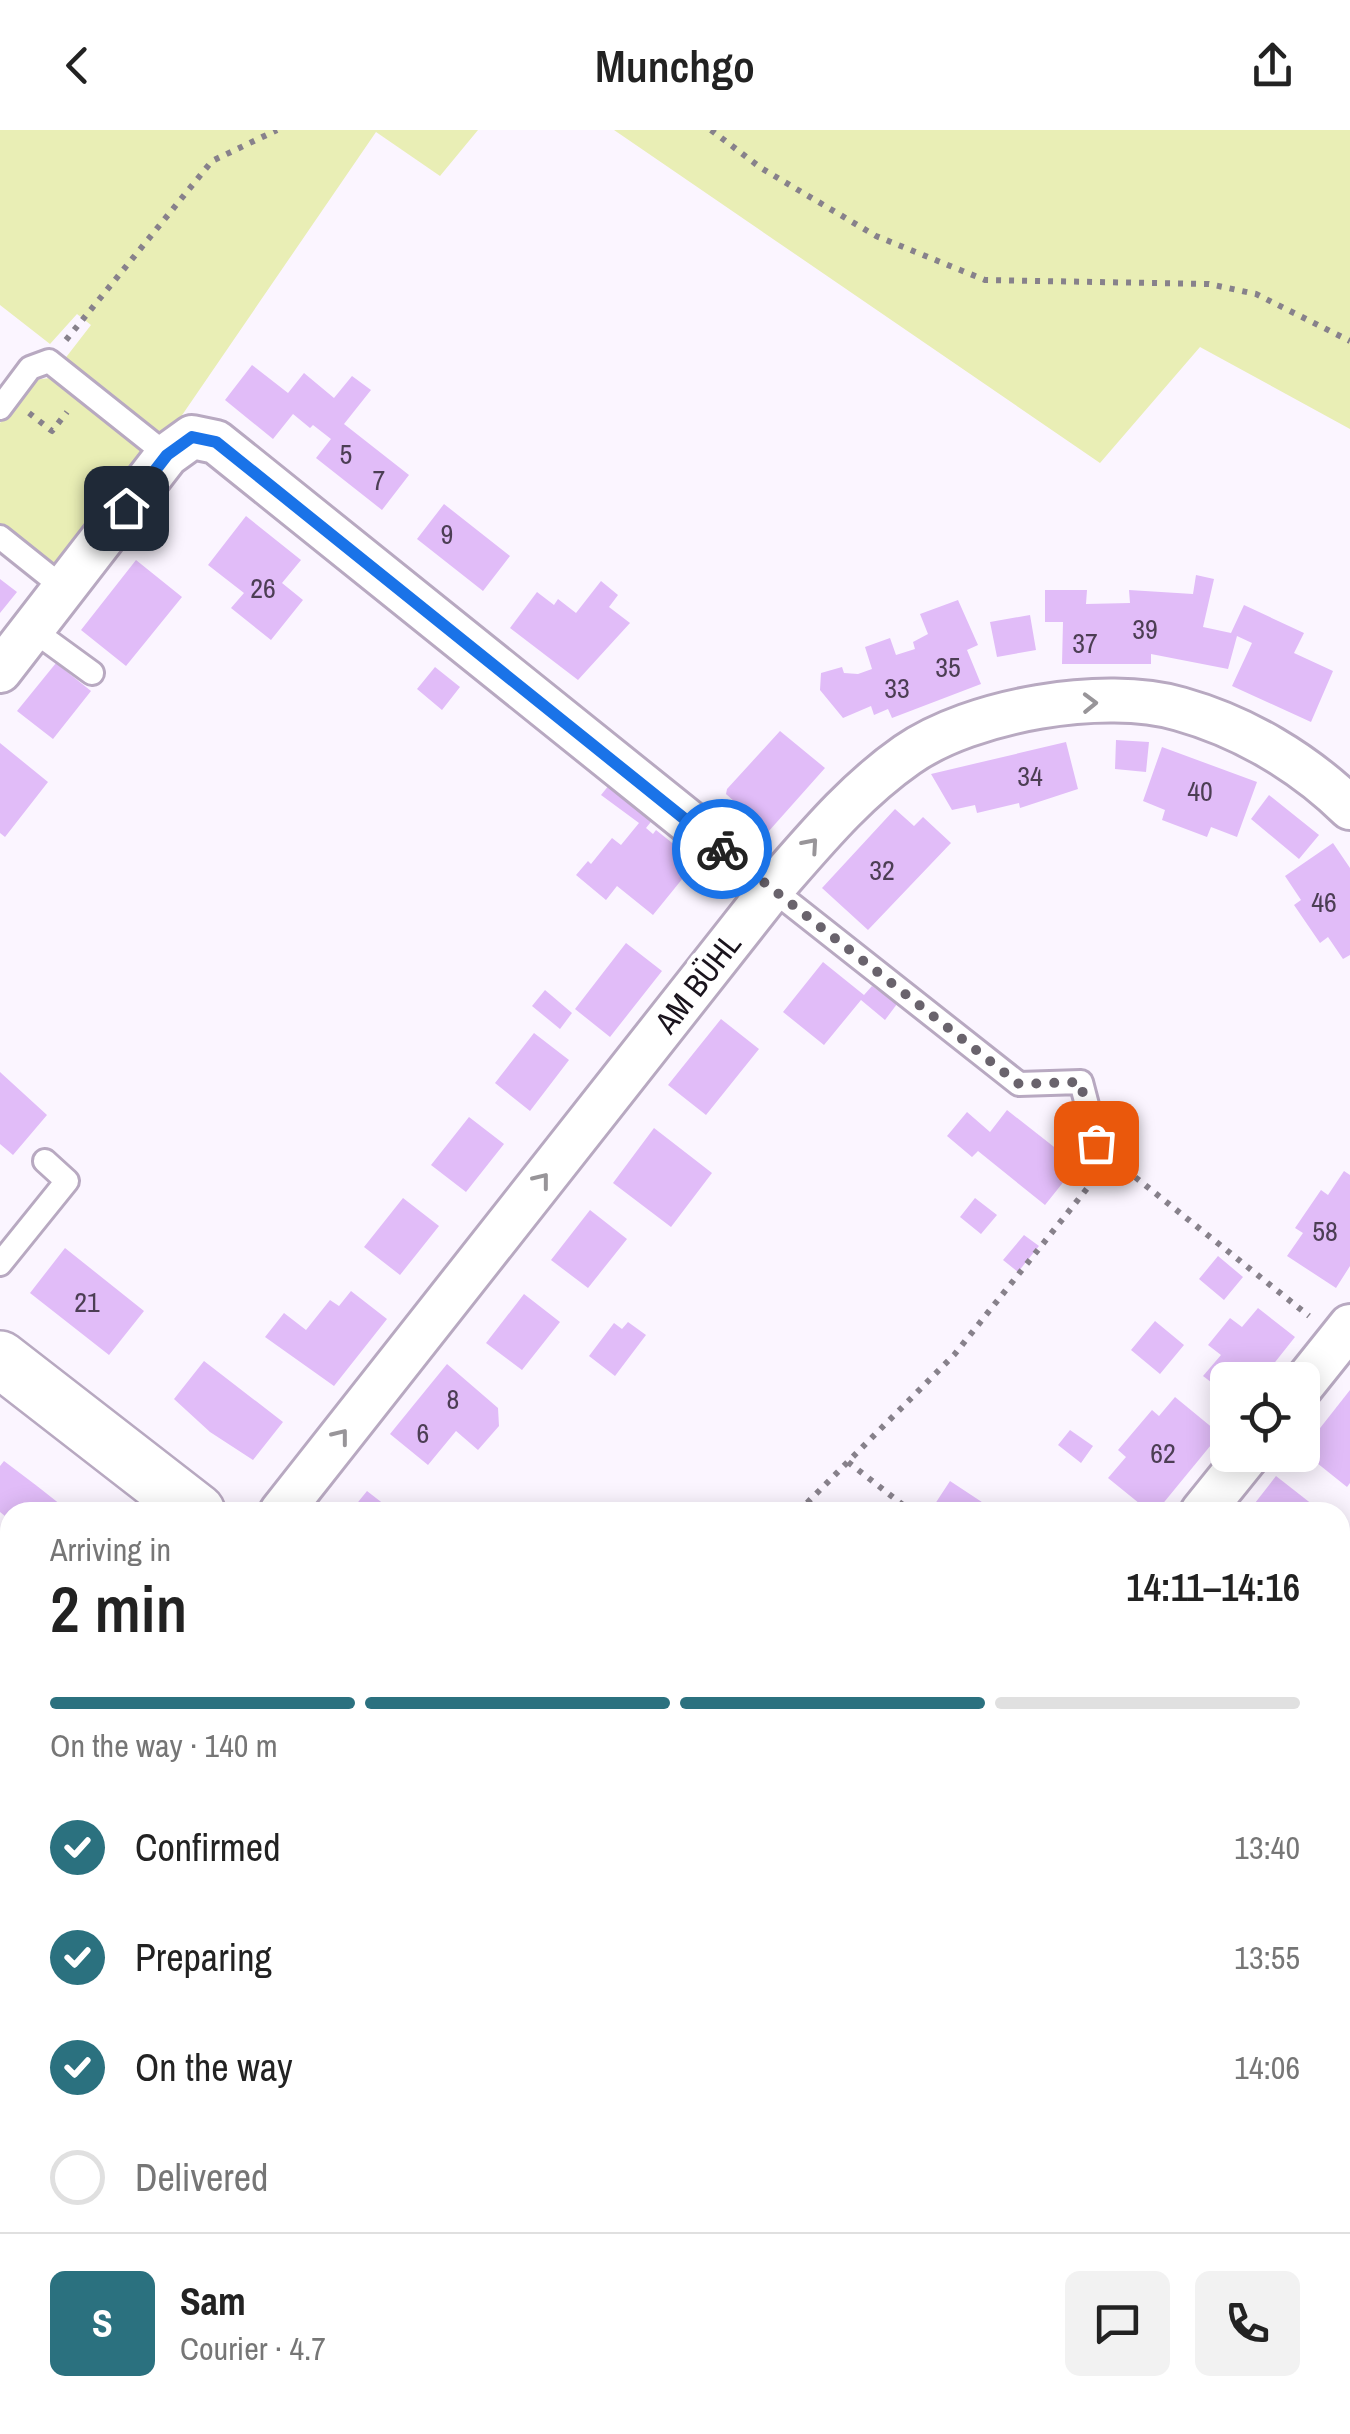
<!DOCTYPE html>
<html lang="en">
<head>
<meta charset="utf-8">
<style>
  body { margin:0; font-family:"Archivo Narrow",sans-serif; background:#f2f2f2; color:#222; height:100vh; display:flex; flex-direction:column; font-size:38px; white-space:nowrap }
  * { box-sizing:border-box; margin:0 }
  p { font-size:32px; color:#767676 }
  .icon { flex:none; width:55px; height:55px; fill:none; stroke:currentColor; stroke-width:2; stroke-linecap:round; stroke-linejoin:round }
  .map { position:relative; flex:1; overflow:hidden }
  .sheet { position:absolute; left:0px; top:1372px; width:1350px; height:932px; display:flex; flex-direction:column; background:#fff; border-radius:30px 30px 0 0; box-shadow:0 5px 25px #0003 }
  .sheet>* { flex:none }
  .fabs { position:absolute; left:1210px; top:1232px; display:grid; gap:20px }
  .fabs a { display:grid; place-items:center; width:110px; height:110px; border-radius:15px; background:#fff; box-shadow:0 5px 25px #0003; font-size:50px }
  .pin { position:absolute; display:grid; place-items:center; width:85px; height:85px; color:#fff; margin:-42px; border-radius:20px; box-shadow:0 5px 15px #0006 }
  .courier { position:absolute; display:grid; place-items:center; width:100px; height:100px; margin:-50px; border:8px solid #1a73e8; border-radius:50%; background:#fff; color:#222; box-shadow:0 2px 12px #0007 }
  .summary em { font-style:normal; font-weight:600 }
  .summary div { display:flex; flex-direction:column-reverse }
  .summary { display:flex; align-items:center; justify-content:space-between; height:170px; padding:0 50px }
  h1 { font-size:65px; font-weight:600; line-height:75px }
  .bar { display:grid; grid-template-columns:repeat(4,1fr); gap:15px 10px; align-content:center; height:120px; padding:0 50px }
  .bar i { height:12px; border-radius:8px; background:#e0e0e0 }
  .bar .selected { background:#2b717f }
  .bar p { grid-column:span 4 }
  .line { display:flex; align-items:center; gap:25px; padding:0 50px; border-top:2px solid #e0e0e0 }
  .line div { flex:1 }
  .round { display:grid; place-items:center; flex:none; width:105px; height:105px; border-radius:15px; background:#f2f2f2 }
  ol { padding:0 50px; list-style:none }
  li { display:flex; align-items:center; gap:30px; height:110px }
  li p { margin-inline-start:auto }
  li .icon { padding:10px; border-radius:50%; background:#2b717f; color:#fff; stroke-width:4 }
  li:last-child { color:#767676 }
  li i { width:55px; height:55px; border:5px solid #e0e0e0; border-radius:50% }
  header { display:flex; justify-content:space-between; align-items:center; height:130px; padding:0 50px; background:#fff; font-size:45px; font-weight:600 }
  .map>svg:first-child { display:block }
  .green { fill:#e9eeb5 }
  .building { fill:#e1bcf8 }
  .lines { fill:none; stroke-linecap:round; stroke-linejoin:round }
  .service-casing { stroke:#b8a9c1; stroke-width:28 }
  .minor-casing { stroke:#b8a9c1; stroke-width:48 }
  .tertiary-casing { stroke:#b8a9c1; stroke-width:60 }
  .path { stroke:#87818b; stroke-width:6; stroke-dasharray:5 8; stroke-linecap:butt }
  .service { stroke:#fff; stroke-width:22 }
  .minor { stroke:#fff; stroke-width:42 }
  .tertiary { stroke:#fff; stroke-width:55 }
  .oneway { stroke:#989599 }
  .done { stroke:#69636c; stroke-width:10; stroke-dasharray:0 18 }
  .route { stroke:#1a73e8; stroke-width:12 }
  .labels { text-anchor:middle; stroke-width:9; stroke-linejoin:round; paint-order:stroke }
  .number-label { font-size:28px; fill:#4c3e54 }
  .street-label { font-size:32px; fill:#1a141d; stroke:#fff }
</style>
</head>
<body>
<header><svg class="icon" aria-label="back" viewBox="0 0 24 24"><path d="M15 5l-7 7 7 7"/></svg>Munchgo<svg class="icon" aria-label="share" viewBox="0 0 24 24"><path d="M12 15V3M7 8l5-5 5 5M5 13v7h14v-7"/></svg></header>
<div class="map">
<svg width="1350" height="2304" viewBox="0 0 1350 2304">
  <rect width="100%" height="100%" fill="#fbf5ff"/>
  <path class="green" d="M0,0H478L440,46L376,2L165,310L60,441L0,394V293L34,250L50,248L91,195L77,184L50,214L0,175Z
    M614,0H1350V299L1200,217L1100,333Z"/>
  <path class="building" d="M252,235L288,263L304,243L334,268L352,246L371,260L344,294L409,345L382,380L316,328L331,309L313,295L310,298L293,284L273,309L225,270Z
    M444,374L510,426L483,461L417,409Z
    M246,386L301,430L282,453L303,470L271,510L231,478L244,463L208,435Z
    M136,430L182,467L126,536L81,500Z
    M1196,445L1214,449L1203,497L1231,503L1244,475L1304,503L1294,523L1333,541L1311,592L1232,556L1252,513L1237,506L1228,539L1151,524V534H1062L1063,492H1045V460H1087L1086,474L1130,473L1129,460L1193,464Z
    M0,449L17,462L0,483Z
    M601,451L618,465L609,477L630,493L578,550L510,498L537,462L554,475L558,469L576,483Z
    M958,470L978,515L967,520L981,554L892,588L888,579L874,585L871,576L843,588L820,560L821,543L842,537L844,543L858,544L872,539L865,517L890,508L896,525L915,519L913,512L928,504L920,484Z
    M1030,485L1036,520L997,527L990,492Z
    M56,533L91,561L53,609L17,581Z
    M435,537L460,557L442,580L417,559Z
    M780,601L825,638L768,702L726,664L727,659Z
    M1116,610L1149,612L1146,642L1115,639Z
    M1066,612L1078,659L1020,678L1019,673L977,683L975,675L952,680L931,644Z
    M0,613L48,652L5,707L0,703Z
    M1162,617L1257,652L1237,707L1211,697L1207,707L1162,690L1165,680L1143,671Z
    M614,649L658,683L646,698L653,704L656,700L696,732L653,785L617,756L606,770L576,745L588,731L591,734L612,708L621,715L639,693L601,665Z
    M1269,665L1319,705L1299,729L1251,689Z
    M895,679L914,696L923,687L951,713L868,800L822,758Z
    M1333,713L1350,738V825L1343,829L1328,807L1320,813L1294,775L1301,770L1285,746Z
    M626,813L662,841L610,907L575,879Z
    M823,832L864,865L872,856L897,874L885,890L861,870L824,915L783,882Z
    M545,860L572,883L560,899L532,876Z
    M721,889L759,919L706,985L668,955Z
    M534,903L569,930L530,981L495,953Z
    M0,942L47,985L13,1025L0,1014Z
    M1007,980L1077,1035L1045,1075L978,1021L972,1027L947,1006L967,982L990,1002Z
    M469,987L504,1014L466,1062L431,1035Z
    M654,998L712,1043L671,1097L613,1053Z
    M1344,1041L1350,1045V1136L1336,1158L1287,1126L1303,1103L1295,1098L1321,1060L1328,1065Z
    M403,1068L439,1096L400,1145L364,1117Z
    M975,1068L997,1085L981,1104L960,1087Z
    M590,1080L627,1109L588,1158L551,1130Z
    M1024,1105L1039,1116L1018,1142L1003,1130Z
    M65,1118L144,1181L109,1225L30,1163Z
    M1218,1126L1243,1147L1224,1170L1199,1149Z
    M351,1161L387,1189L334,1256L265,1207L284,1183L306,1200L330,1170L339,1176Z
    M524,1164L560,1192L522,1240L486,1213Z
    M1258,1178L1295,1207L1261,1250H1228V1265L1203,1246L1221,1225L1208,1215L1230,1188L1242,1197Z
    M1155,1191L1184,1215L1160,1244L1131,1220Z
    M628,1192L646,1205L615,1246L589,1226L614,1193L622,1199Z
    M204,1231L283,1292L253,1330L210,1302L174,1269Z
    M447,1234L498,1278L499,1296L478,1320L456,1301L428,1335L390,1304Z
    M1350,1260V1353L1347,1357L1302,1321Z
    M1175,1267L1220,1304L1156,1382H1150L1108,1348L1126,1327L1118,1320L1152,1280L1159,1286Z
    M1070,1300L1093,1316L1081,1333L1058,1315Z
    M4,1331L37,1356L70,1382H10V1390L0,1382V1336Z
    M1276,1346L1322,1382H1248Z
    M950,1351L997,1382H941L933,1377Z
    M367,1361L394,1382H350Z
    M0,1736L10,1744V1799L0,1811Z
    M10,1959V2004L0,1996V1971Z
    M811,2295H902L892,2304H819Z
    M1298,2295H1319L1327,2304H1296L1293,2300Z"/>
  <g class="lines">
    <g class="service-casing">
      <path id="service" d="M0,278L30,238L49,231L167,325
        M0,407L65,459
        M33,500L92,543
        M772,759L1019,954L1081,952L1097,1013
        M0,1134L67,1051L45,1031"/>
    </g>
    <g class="minor-casing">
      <path id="minor" d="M0,541L167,325L192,307L216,312L772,759
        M1302,1256L1350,1196
        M281,1382L772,759C814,711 854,662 907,625C971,580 1104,557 1180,579C1244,597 1303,632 1350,678
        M1202,1382L1248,1325
        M0,1893L10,1881
        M966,2304L976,2295"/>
    </g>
    <g class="tertiary-casing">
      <path id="tertiary" d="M0,1229L197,1382
        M1154,2295L1163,2304"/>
    </g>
    <path class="path" d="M711,0L761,38L876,106L985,150L1209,154L1256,164L1350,211
      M66,210L212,31L277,0
      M29,283L52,301L67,282
      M1115,1031L1309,1186
      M848,1332L912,1382
      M798,1382L954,1225L1101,1041"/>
    <use href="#service" class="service"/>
    <use href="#minor" class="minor"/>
    <use href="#tertiary" class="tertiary"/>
  </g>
  <defs><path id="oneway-chevron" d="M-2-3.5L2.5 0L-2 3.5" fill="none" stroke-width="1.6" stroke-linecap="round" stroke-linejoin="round" transform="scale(2.5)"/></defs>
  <g class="oneway">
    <use href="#oneway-chevron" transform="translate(1090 573) rotate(-1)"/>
    <use href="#oneway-chevron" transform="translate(811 715) rotate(-49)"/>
    <use href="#oneway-chevron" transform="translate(542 1050) rotate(-52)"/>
    <use href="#oneway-chevron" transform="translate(341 1306) rotate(-52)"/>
  </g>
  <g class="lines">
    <path class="done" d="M722,719L1019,954L1080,952L1096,1013"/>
    <path class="route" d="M126,378L167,325L192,307L216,312L722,719"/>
  </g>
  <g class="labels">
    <g class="number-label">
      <text x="346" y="334">5</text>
      <text x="379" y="360">7</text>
      <text x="447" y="414">9</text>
      <text x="263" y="468">26</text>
      <text x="1145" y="509">39</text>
      <text x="1085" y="523">37</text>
      <text x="948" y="547">35</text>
      <text x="897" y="568">33</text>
      <text x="1030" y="656">34</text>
      <text x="1200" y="671">40</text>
      <text x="882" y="750">32</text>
      <text x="1324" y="782">46</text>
      <text x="1325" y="1111">58</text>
      <text x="87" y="1182">21</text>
      <text x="453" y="1279">8</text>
      <text x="423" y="1313">6</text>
      <text x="1163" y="1333">62</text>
    </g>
    <g class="street-label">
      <text transform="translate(698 853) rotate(-52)" y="11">AM BÜHL</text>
    </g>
  </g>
</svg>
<div class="fabs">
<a><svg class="icon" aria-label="locate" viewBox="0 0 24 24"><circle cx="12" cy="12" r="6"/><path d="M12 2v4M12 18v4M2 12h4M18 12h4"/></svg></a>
</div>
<div class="pin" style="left:1096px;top:1013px;background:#ea580c"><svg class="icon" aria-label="bag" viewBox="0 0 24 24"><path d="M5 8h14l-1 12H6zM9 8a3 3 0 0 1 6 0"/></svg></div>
<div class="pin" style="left:126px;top:378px;background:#1f2937"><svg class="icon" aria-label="home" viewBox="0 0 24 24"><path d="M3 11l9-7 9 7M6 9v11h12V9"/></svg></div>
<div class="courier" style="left:722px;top:719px"><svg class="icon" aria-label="bike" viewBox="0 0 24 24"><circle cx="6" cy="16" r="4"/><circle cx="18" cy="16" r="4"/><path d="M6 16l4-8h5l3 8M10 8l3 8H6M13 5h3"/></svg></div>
<section class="sheet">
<div class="summary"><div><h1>2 min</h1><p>Arriving in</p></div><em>14:11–14:16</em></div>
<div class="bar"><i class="selected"></i><i class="selected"></i><i class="selected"></i><i></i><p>On the way · 140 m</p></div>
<ol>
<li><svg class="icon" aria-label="check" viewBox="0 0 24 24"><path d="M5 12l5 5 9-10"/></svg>Confirmed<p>13:40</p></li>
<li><svg class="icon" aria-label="check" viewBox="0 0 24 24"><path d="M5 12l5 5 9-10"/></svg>Preparing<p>13:55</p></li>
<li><svg class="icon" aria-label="check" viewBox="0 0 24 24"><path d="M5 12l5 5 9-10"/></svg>On the way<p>14:06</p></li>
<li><i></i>Delivered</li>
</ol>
<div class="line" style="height:180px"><b class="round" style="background:#2b717f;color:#fff">S</b><div><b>Sam</b><p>Courier · 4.7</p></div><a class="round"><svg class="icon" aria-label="chat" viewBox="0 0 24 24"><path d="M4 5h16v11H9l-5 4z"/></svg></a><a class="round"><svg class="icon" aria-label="phone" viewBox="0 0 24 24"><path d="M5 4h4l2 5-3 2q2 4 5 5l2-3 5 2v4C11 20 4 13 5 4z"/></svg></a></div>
</section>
</div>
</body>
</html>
